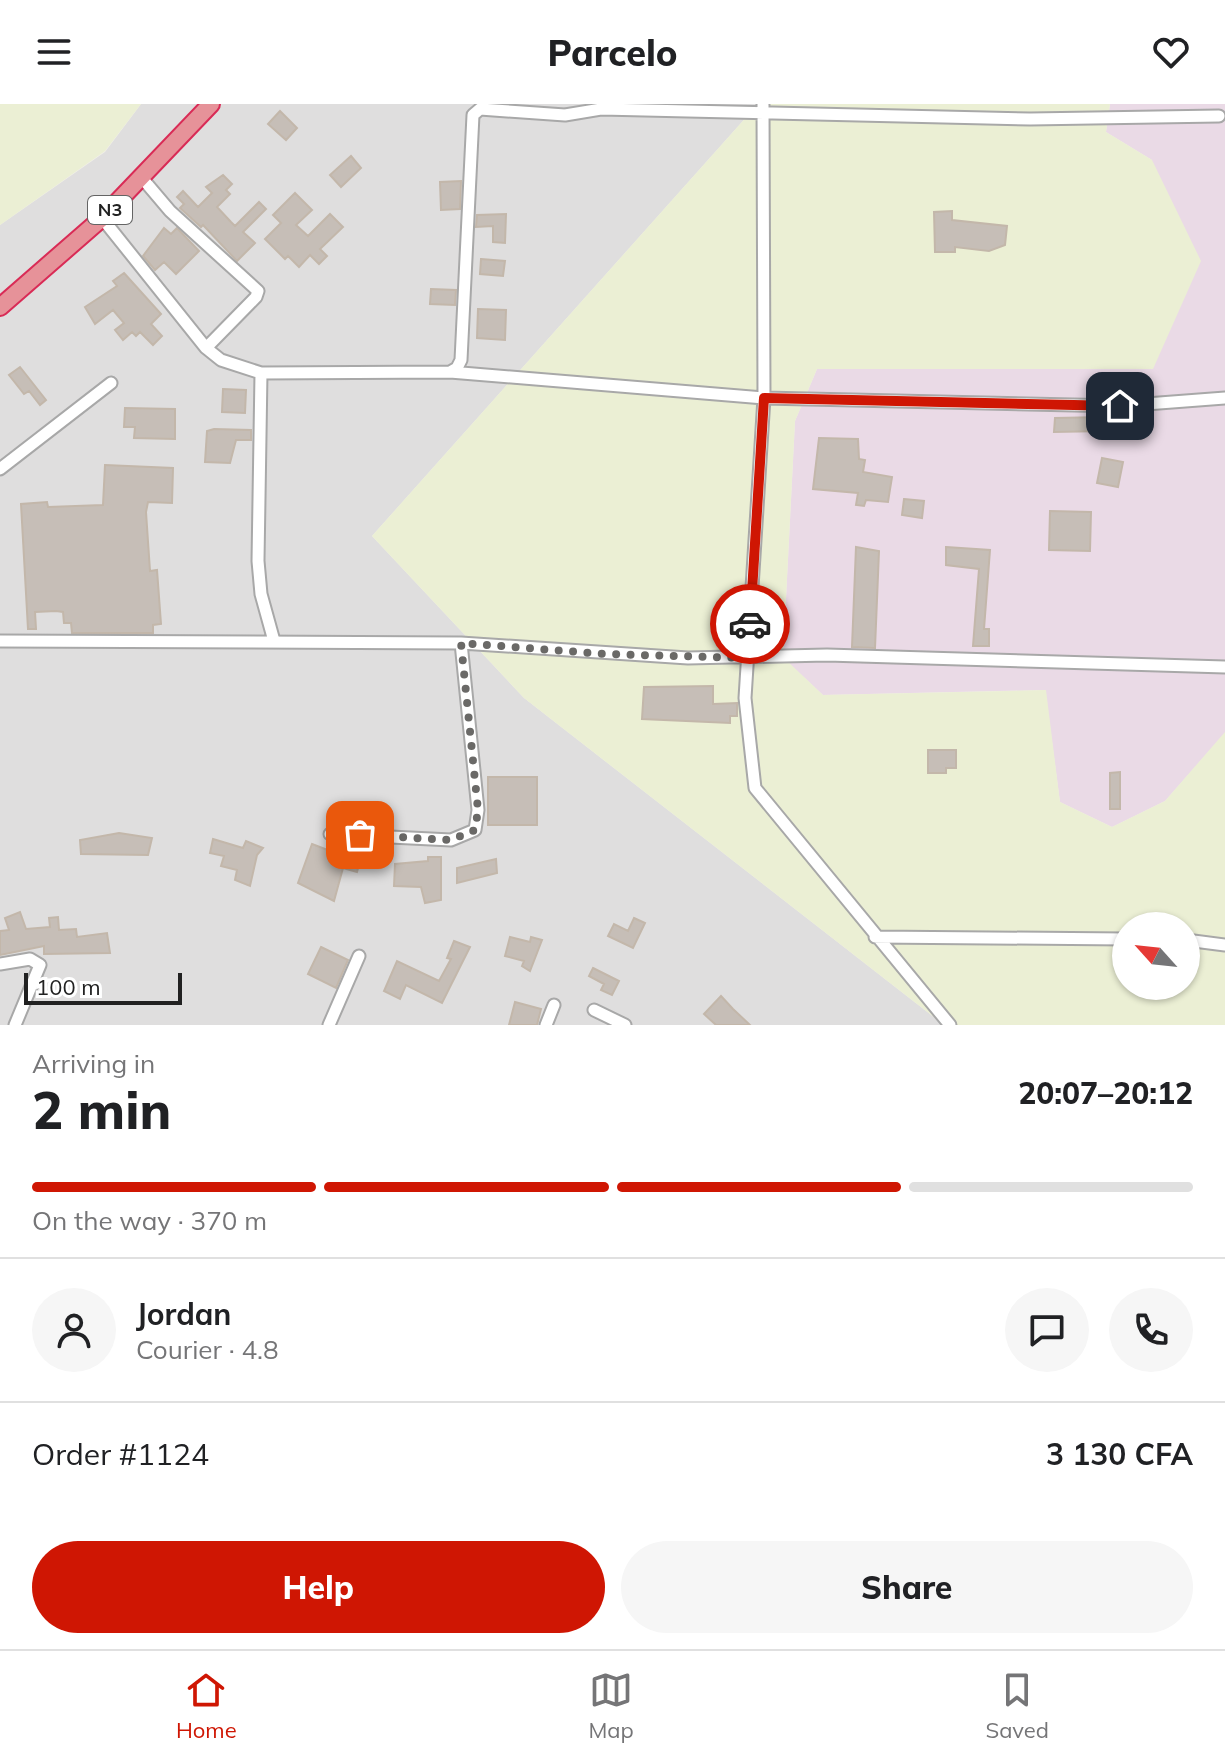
<!DOCTYPE html>
<html lang="en">
<head>
<meta charset="utf-8">
<style>
  body { margin:0; font-family:Mulish,sans-serif; background:#f6f6f6; color:#202124; height:100vh; display:flex; flex-direction:column; font-size:30px; white-space:nowrap }
  * { box-sizing:border-box; margin:0 }
  p { font-size:26px; color:#757577 }
  .icon { flex:none; width:44px; height:44px; fill:none; stroke:currentColor; stroke-width:2; stroke-linecap:round; stroke-linejoin:round }
  .map { position:relative; height:921px; overflow:hidden }
  .details { display:flex; flex-direction:column; background:#fff; flex:1 }
  .details>* { flex:none }
  .needle { width:52px; rotate:297deg }
  .tools { position:absolute; left:1112px; top:808px; display:grid; gap:16px }
  .tools a { display:grid; place-items:center; width:88px; height:88px; border-radius:50%; background:#fff; box-shadow:0 2px 6px #0004; font-size:40px }
  .scale { position:absolute; left:24px; bottom:20px; width:158px; box-sizing:border-box; padding-left:8px; border:4px solid #212121; border-top:0; font-size:22px; line-height:28px; white-space:nowrap; color:#212121; -webkit-text-stroke:6px #fff; paint-order:stroke }
  .pin { position:absolute; display:grid; place-items:center; width:68px; height:68px; color:#fff; margin:-34px; border-radius:16px; box-shadow:0 4px 12px #0006 }
  .courier { position:absolute; display:grid; place-items:center; width:80px; height:80px; margin:-40px; border:6px solid #cf1603; border-radius:50%; background:#fff; color:#222; box-shadow:0 2px 10px #0007 }
  .overview em { font-style:normal; font-weight:800 }
  .overview div { display:flex; flex-direction:column-reverse }
  .overview { display:flex; align-items:center; justify-content:space-between; height:136px; padding:0 32px }
  h1 { font-size:52px; font-weight:800; line-height:60px }
  .bar { display:grid; grid-template-columns:repeat(4,1fr); gap:12px 8px; align-content:center; height:96px; padding:0 32px }
  .bar i { height:10px; border-radius:6px; background:#e0e0e0 }
  .bar .current { background:#cf1603 }
  .bar p { grid-column:span 4 }
  .line { display:flex; align-items:center; gap:20px; padding:0 32px; border-top:2px solid #e0e0e0 }
  .line div { flex:1 }
  .round { display:grid; place-items:center; flex:none; width:84px; height:84px; border-radius:42px; background:#f6f6f6 }
  .action { display:flex; gap:16px; margin-top:auto; padding:16px 32px }
  .action a { flex:1; height:92px; border-radius:48px; background:#cf1603; color:#fff; font-size:32px; font-weight:800; line-height:92px; text-align:center }
  .action a+a { background:#f6f6f6; color:#202124 }
  header { display:flex; justify-content:space-between; align-items:center; height:104px; padding:0 32px; background:#fff; font-size:36px; font-weight:800 }
  .tabs { display:flex; justify-content:space-around; align-items:center; height:112px; border-top:2px solid #e0e0e0; background:#fff; font-size:22px; color:#757577 }
  .tabs a { display:grid; justify-items:center; gap:4px }
  .tabs .current { color:#cf1603 }
  .map>svg:first-child { display:block }
  .residential { fill:#dfdede }
  .industrial { fill:#eadae6 }
  .farmland { fill:#ebefd4; fill-rule:evenodd }
  .building { fill:#c6beb7; stroke:#c3b7aa; stroke-width:2 }
  .lines { fill:none; stroke-linecap:round; stroke-linejoin:round }
  .minor-casing { stroke:#a8a8a8; stroke-width:15 }
  .highway-casing { stroke:#d92b56; stroke-width:20 }
  .minor { stroke:#fff; stroke-width:11 }
  .highway { stroke:#e69299; stroke-width:16 }
  .done { stroke:#6a6967; stroke-width:8; stroke-dasharray:0 14.4 }
  .route { stroke:#cf1603; stroke-width:10 }
  .labels { text-anchor:middle; stroke-width:7; stroke-linejoin:round; paint-order:stroke }
  .shield { fill:#fff; stroke:#646464; stroke-width:2 }
  .shield-label { font-size:18px; font-weight:bold; fill:#212121 }
</style>
</head>
<body>
<header><svg class="icon" aria-label="menu" viewBox="0 0 24 24"><path d="M4 6h16M4 12h16M4 18h16"/></svg>Parcelo<svg class="icon" aria-label="heart" viewBox="0 0 24 24"><path d="M12 20l-8-8c-3-5 5-10 8-4 3-6 11-1 8 4z"/></svg></header>
<div class="map">
<svg width="1225" height="921" viewBox="0 0 1225 921">
  <rect width="100%" height="100%" fill="#f1efe8"/>
  <path class="residential" d="M141,0H758L372,432L524,594L944,921H0V121L105,48Z"/>
  <path class="industrial" d="M1110,0H1225V629L1165,697L1112,723L1060,698L1045,586L823,591L783,554L795,317L817,265H1153L1152,56L1106,28Z"/>
  <path class="farmland" d="M0,0H141L105,47L0,121Z
    M758,0H1110L1106,28L1152,56L1201,157L1153,265H817L795,317L783,553L823,591L1046,586L1060,698L1112,723L1165,697L1225,628V921H944L524,594L372,432ZM1126,822H1186V882H1126Z"/>
  <path class="building" d="M280,7L297,24L286,36L268,20Z
    M351,52L361,64L341,83L330,71Z
    M223,71L232,80L226,86L230,90L217,103L231,118L235,122L259,98L266,105L243,128L255,139L237,157L203,121L201,123L180,104L184,100L177,93L183,87L198,103L212,89L206,83Z
    M461,77L460,105L441,106L440,78Z
    M295,89L312,106L296,121L308,132L330,110L343,123L320,145L327,152L319,160L310,151L299,163L288,152L285,155L265,135L281,119L273,111Z
    M952,107V116L1007,122L1005,141L989,147L955,143V148H935L934,108Z
    M506,110L505,139L493,138V122L476,123L477,111Z
    M164,124L171,130L177,124L199,147L176,170L164,158L155,166L143,152Z
    M481,155L505,157L503,172L480,170Z
    M124,169L161,210L151,220L162,232L153,241L140,228L136,232L132,228L123,236L115,226L124,219L113,206L95,220L85,203L117,182L113,177Z
    M431,185L456,186L455,201L430,200Z
    M478,205L506,206L505,236L477,234Z
    M20,263L46,296L40,301L29,287L24,290L9,271Z
    M223,285L246,286L245,309L222,308Z
    M125,304L175,305V335L134,334L135,323H124Z
    M1104,313V327L1054,328L1055,314Z
    M214,325L251,326V336H236L230,359L205,358L207,327Z
    M819,334L858,335L859,355L865,356L863,368L892,373L888,398L866,396L864,402L856,401L858,389L813,385Z
    M1102,354L1123,358L1118,383L1097,379Z
    M105,361L173,364L172,399L148,398L146,408L150,467L157,466L161,520L153,521V529H72L71,519H64L63,508L56,507L35,508L36,525H28L21,400L47,398L48,403L103,401Z
    M904,395L924,397L922,414L902,411Z
    M1050,407L1091,408L1090,447L1049,446Z
    M856,443L879,447L875,544L852,543Z
    M946,443L990,446L984,525H989V542H973L979,465L946,461Z
    M713,582V600L737,599V612H730V619L642,615L644,583Z
    M928,646H956V664H946V669H928Z
    M1120,668V705H1110V669Z
    M488,673H537V721H488Z
    M119,729L152,734L148,751L81,750L80,736Z
    M213,735L243,744L246,737L263,744L257,751L250,782L235,776L237,766L221,762L224,752L210,749Z
    M312,740L338,750V747L361,753L357,768L343,764L334,797L298,779Z
    M428,753H441V796L425,799L421,783L394,782L395,760L428,757Z
    M496,755L497,769L457,779V764Z
    M20,808L26,825L50,823L49,814L58,813L59,826L76,825L77,833L107,829L110,849L44,850V842L0,851V827L9,826L5,814Z
    M634,814L645,819L633,844L608,832L614,820L628,827Z
    M510,833L530,838L531,833L542,836L530,867L522,862L524,857L505,852Z
    M454,837L470,843L442,899L406,881L400,895L384,887L397,857L439,877L451,855L447,854Z
    M321,843L348,856L336,884L308,870Z
    M593,864L619,877L612,891L601,886L604,880L589,872Z
    M721,892L733,905L750,921H716L704,910Z
    M515,898L541,905L537,921H509Z"/>
  <g class="lines">
    <g class="minor-casing">
      <path id="minor" d="M763,1L764,294L745,594L755,684L950,921
        M142,74L170,107L258,187L256,193L206,244
        M102,114L206,244L221,256L261,269L450,268L457,264L461,256L473,11L480,5L565,11L601,5L1030,15L1219,12
        M450,268L764,294L1120,302L1225,294
        M261,269L258,457L261,490L274,537
        M0,365L111,279
        M0,537L461,539L688,554L827,551L1225,563
        M330,730L451,736L475,726L478,706L461,539
        M875,833L1126,835
        M1186,836L1225,841
        M0,860L30,855L40,861L15,921
        M594,906L625,921
        M329,921L359,852
        M546,921L554,901"/>
    </g>
    <g class="highway-casing">
      <path id="highway" d="M0,203L102,114L211,0"/>
    </g>
    <use href="#minor" class="minor"/>
    <use href="#highway" class="highway"/>
  </g>
  <g class="lines">
    <path class="done" d="M360,731L451,736L475,726L478,706L461,539L604,550L748,554L750,520"/>
    <path class="route" d="M750,520L764,294L1120,302"/>
  </g>
  <g class="labels">
    <rect class="shield" x="88" y="92" width="44" height="28" rx="6"/>
    <g class="shield-label">
      <text x="110" y="112">N3</text>
    </g>
  </g>
</svg>
<div class="tools">
<a><svg class="needle" viewBox="-14 -14 28 28"><path d="M0-13l5 13h-10z" fill="#e53935"/><path d="M0 13l5-13h-10z" fill="#757577"/></svg></a>
</div>
<div class="scale">100 m</div>
<div class="pin" style="left:360px;top:731px;background:#ea580c"><svg class="icon" aria-label="bag" viewBox="0 0 24 24"><path d="M5 8h14l-1 12H6zM9 8a3 3 0 0 1 6 0"/></svg></div>
<div class="pin" style="left:1120px;top:302px;background:#1f2937"><svg class="icon" aria-label="home" viewBox="0 0 24 24"><path d="M3 11l9-7 9 7M6 9v11h12V9"/></svg></div>
<div class="courier" style="left:750px;top:520px"><svg class="icon" aria-label="car" viewBox="0 0 24 24"><path d="M5 17H2v-5l4-1 3-4h7l3 4 3 1v5h-3M9 17h6M6 11h13"/><circle cx="7" cy="17" r="2"/><circle cx="17" cy="17" r="2"/></svg></div>
</div>
<section class="details">
<div class="overview"><div><h1>2 min</h1><p>Arriving in</p></div><em>20:07–20:12</em></div>
<div class="bar"><i class="current"></i><i class="current"></i><i class="current"></i><i></i><p>On the way · 370 m</p></div>
<div class="line" style="height:144px"><a class="round"><svg class="icon" aria-label="person" viewBox="0 0 24 24"><circle cx="12" cy="8" r="4"/><path d="M4 21q1-7 8-7t8 7"/></svg></a><div><b>Jordan</b><p>Courier · 4.8</p></div><a class="round"><svg class="icon" aria-label="chat" viewBox="0 0 24 24"><path d="M4 5h16v11H9l-5 4z"/></svg></a><a class="round"><svg class="icon" aria-label="phone" viewBox="0 0 24 24"><path d="M5 4h4l2 5-3 2q2 4 5 5l2-3 5 2v4C11 20 4 13 5 4z"/></svg></a></div>
<div class="line" style="height:104px"><div>Order #1124</div><b>3 130 CFA</b></div>
<div class="action"><a>Help</a><a>Share</a></div>
</section>
<nav class="tabs">
<a class="current"><svg class="icon" aria-label="home" viewBox="0 0 24 24"><path d="M3 11l9-7 9 7M6 9v11h12V9"/></svg>Home</a>
<a><svg class="icon" aria-label="map" viewBox="0 0 24 24"><path d="M3 6l6-2 6 2 6-2v14l-6 2-6-2-6 2zM9 4v14M15 6v14"/></svg>Map</a>
<a><svg class="icon" aria-label="saved" viewBox="0 0 24 24"><path d="M7 4h10v16l-5-4-5 4z"/></svg>Saved</a>
</nav>
</body>
</html>
